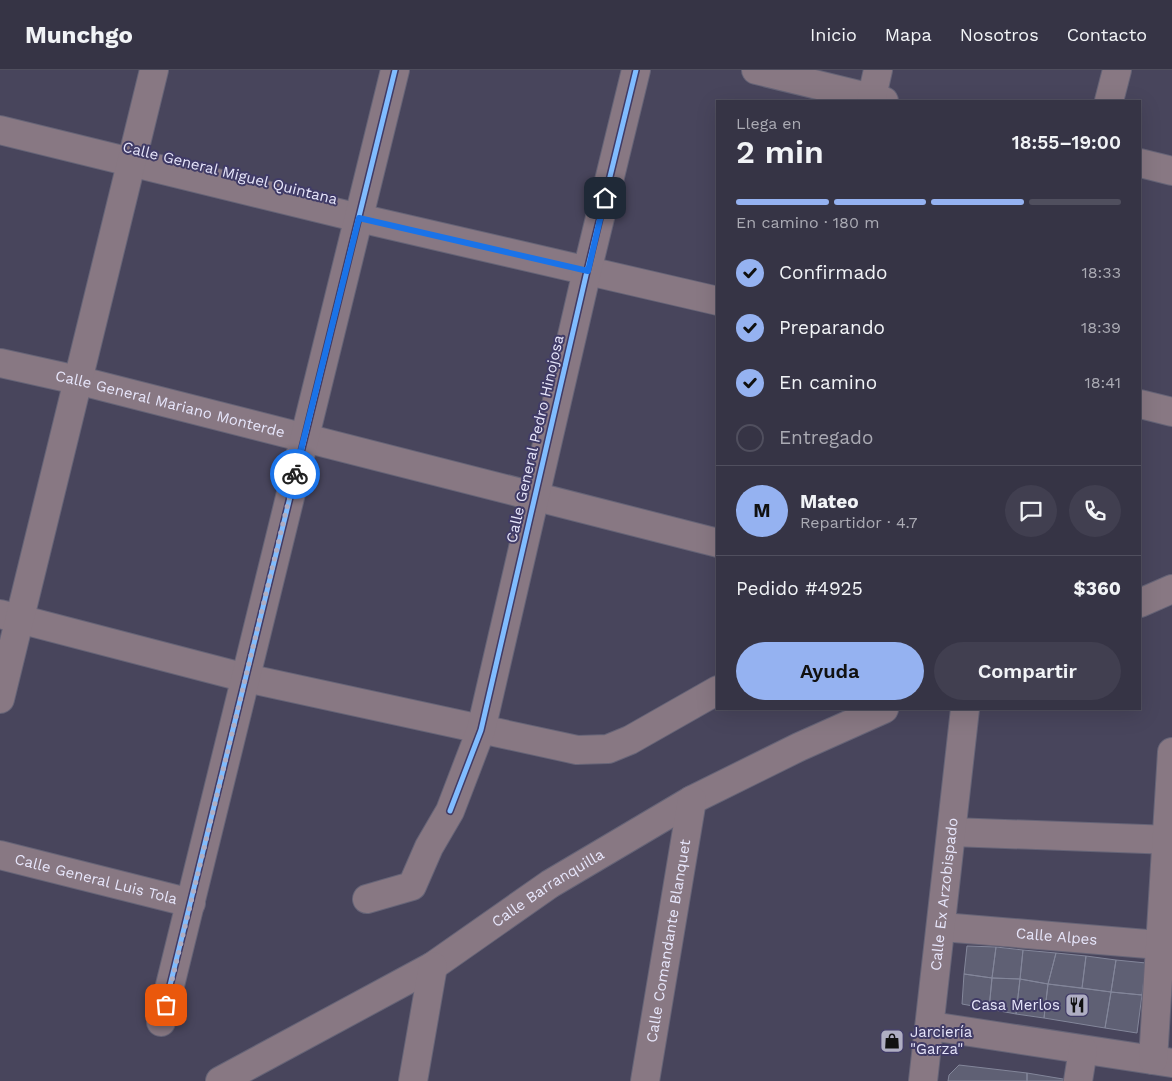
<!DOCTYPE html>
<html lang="es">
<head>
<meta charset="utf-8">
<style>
  body { margin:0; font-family:"Work Sans",sans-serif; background:#413f50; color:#f1f3f6; height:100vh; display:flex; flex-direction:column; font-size:19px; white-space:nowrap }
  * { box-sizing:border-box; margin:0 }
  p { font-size:16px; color:#aaaab3 }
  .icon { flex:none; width:28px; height:28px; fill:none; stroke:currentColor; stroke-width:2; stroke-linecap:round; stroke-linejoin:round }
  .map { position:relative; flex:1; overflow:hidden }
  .drawer { position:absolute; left:716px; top:30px; width:425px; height:610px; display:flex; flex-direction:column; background:#363445; border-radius:0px; box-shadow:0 5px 20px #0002,0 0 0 1px #504f5e }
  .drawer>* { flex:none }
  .pin { position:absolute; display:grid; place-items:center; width:42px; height:42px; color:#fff; margin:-21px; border-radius:10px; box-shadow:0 2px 8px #0006 }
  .courier { position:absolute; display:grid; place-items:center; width:50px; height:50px; margin:-25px; border:4px solid #1a73e8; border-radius:50%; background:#fff; color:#222; box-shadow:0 1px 6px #0007 }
  .summary em { font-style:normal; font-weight:600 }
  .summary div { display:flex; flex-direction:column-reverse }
  .summary { display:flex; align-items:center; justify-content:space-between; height:85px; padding:0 20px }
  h1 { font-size:32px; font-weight:600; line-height:38px }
  .bar { display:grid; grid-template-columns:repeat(4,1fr); gap:8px 5px; align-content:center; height:60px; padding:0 20px }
  .bar i { height:6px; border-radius:4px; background:#504f5e }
  .bar .active { background:#95b2f1 }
  .bar p { grid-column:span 4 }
  .line { display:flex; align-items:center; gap:12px; padding:0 20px; border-top:1px solid #504f5e }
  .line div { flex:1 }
  .round { display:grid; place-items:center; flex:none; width:52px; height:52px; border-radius:26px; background:#413f50 }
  ol { padding:0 20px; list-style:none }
  li { display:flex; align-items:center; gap:15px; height:55px }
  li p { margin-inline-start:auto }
  li .icon { padding:5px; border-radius:50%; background:#95b2f1; color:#111; stroke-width:4 }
  li:last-child { color:#aaaab3 }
  li i { width:28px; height:28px; border:2px solid #504f5e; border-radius:50% }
  .action { display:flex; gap:10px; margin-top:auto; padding:10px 20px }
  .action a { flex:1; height:58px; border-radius:30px; background:#95b2f1; color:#111; font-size:20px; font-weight:600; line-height:58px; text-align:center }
  .action a+a { background:#413f50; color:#f1f3f6 }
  header { display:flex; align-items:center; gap:30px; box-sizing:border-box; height:70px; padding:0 25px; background:#363445; border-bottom:1px solid #504f5e }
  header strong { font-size:24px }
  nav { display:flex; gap:28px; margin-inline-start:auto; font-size:18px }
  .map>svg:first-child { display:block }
  .building { fill:#5f6074; stroke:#83869a }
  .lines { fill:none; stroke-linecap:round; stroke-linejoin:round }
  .minor-casing { stroke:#666477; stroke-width:30 }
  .minor { stroke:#887883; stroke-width:28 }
  .cycleway-casing { stroke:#403b66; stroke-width:8 }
  .cycleway { stroke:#80bcff; stroke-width:5 }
  .done { stroke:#afaec3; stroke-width:5; stroke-dasharray:0 9 }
  .route { stroke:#1a73e8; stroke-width:6 }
  .labels { text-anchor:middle; stroke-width:4; stroke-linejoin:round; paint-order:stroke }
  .street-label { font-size:15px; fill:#e7e6fb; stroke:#403b66 }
  .poi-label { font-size:15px; fill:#e7e6fb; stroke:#403b66; text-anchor:end }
</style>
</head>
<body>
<header>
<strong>Munchgo</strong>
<nav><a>Inicio</a><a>Mapa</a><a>Nosotros</a><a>Contacto</a></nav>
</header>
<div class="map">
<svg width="1172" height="1011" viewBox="0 0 1172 1011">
  <rect width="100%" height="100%" fill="#48455c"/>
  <path class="building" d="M967,876L996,877L992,908L964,904Z
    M996,877L1023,880L1020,909L992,908Z
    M1023,880L1056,883L1048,914L1020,909Z
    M1056,883L1086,886L1082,918L1048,914Z
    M1086,886L1116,890L1111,922L1082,918Z
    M1116,890L1146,893L1142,925L1111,922Z
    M964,904L992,908L989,939L962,934Z
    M992,908L1020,909L1016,944L989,939Z
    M1020,909L1048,914L1044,948L1016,944Z
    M1048,914L1111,922L1105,958L1044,948Z
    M1111,922L1142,925L1137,963L1105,958Z
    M959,995L1027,1003V1011H948L949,1005Z
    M1027,1003L1069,1010V1011H1027Z"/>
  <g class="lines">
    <g class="minor-casing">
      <g id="minor">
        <path d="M756,0L884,31"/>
        <path d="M871,31L878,0"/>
        <path d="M1109,31L1117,0"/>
        <path d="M0,60L359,148L718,231"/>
        <path d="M1140,93L1172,101"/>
        <path id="s1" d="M0,293L77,310L718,473"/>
        <path d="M1140,334L1172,342"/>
        <path d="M1140,533L1172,519"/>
        <path d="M0,544L246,608L577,680L608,679L630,670L718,620"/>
        <path d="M0,629L154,0"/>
        <path d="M952,762L1172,770"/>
        <path id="s2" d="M0,785L191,833"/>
        <path d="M367,829L412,816L429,777L450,741L481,660L587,201L636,0"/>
        <path id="s3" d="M942,857L1172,876"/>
        <path d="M161,952L395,0"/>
        <path d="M931,956L1172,993"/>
        <path d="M1153,990L1172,682"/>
        <path id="s4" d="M220,1011L433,896L550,814L692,730L799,677L884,639"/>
        <path d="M413,1011L433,896"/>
        <path id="s5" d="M645,1011L692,730"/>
        <path id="s6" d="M923,1011L965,639"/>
        <path d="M1078,1011L1083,980"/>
      </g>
    </g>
    <use href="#minor" class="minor"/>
    <g class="cycleway-casing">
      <path id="cycleway" d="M450,741L481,660L587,201L636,0
        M161,952L395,0"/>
    </g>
    <use href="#cycleway" class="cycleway"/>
  </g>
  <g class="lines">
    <path class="done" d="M166,935L295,404"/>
    <path class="route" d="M295,404L359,148L588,201L605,128"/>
  </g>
  <defs>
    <g id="restaurant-square" transform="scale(1.25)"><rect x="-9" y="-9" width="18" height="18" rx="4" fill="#afaec3" stroke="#403b66"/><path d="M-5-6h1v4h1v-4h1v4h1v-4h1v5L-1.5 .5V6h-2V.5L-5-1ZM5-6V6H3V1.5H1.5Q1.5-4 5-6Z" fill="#111"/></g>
    <g id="shop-square" transform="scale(1.25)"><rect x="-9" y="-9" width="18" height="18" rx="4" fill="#afaec3" stroke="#403b66"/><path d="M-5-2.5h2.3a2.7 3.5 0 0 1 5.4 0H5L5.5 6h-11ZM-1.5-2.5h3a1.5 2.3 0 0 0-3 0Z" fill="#111"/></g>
  </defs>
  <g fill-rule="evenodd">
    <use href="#restaurant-square" x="1077" y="935"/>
    <use href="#shop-square" x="892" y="971"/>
  </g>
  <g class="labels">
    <g class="street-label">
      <text transform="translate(230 103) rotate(14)" y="5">Calle General Miguel Quintana</text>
      <text dy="5" stroke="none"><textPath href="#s1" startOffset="175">Calle General Mariano Monterde</textPath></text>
      <text transform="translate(535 369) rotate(-77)" y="5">Calle General Pedro Hinojosa</text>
      <text dy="5" stroke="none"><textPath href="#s2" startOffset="99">Calle General Luis Tola</textPath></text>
      <text dy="5" stroke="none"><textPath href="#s4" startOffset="381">Calle Barranquilla</textPath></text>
      <text dy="5" stroke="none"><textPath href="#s6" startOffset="188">Calle Ex Arzobispado</textPath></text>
      <text dy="5" stroke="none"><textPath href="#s3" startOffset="115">Calle Alpes</textPath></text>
      <text dy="5" stroke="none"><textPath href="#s5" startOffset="142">Calle Comandante Blanquet</textPath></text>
    </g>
    <g class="poi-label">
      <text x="1060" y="940">Casa Merlos</text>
      <text x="910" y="967" text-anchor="start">Jarciería<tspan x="910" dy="17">"Garza"</tspan></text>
    </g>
  </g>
</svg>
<div class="pin" style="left:166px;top:935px;background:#ea580c"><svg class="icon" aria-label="bag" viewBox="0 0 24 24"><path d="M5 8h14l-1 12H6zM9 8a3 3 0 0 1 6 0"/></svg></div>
<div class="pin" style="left:605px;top:128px;background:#1f2937"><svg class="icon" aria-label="home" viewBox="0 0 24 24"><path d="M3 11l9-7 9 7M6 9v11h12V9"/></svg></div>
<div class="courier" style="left:295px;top:404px"><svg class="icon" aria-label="bike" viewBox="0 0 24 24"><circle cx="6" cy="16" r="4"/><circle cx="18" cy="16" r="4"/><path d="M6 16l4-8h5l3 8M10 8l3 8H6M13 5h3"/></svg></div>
<section class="drawer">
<div class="summary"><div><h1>2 min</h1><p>Llega en</p></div><em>18:55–19:00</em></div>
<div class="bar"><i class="active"></i><i class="active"></i><i class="active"></i><i></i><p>En camino · 180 m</p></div>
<ol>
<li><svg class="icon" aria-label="check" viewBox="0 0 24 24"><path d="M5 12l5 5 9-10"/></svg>Confirmado<p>18:33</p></li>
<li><svg class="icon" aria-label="check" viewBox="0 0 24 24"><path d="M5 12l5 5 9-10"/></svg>Preparando<p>18:39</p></li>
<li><svg class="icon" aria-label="check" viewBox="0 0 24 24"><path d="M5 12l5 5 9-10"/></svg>En camino<p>18:41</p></li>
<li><i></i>Entregado</li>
</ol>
<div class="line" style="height:90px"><b class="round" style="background:#95b2f1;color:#111">M</b><div><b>Mateo</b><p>Repartidor · 4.7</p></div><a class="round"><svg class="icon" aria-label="chat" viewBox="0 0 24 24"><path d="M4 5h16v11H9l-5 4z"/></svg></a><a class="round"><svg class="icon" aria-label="phone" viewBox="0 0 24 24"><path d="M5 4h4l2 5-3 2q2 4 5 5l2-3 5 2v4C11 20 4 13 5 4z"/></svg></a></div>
<div class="line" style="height:65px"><div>Pedido #4925</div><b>$360</b></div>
<div class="action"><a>Ayuda</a><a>Compartir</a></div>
</section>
</div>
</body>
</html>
